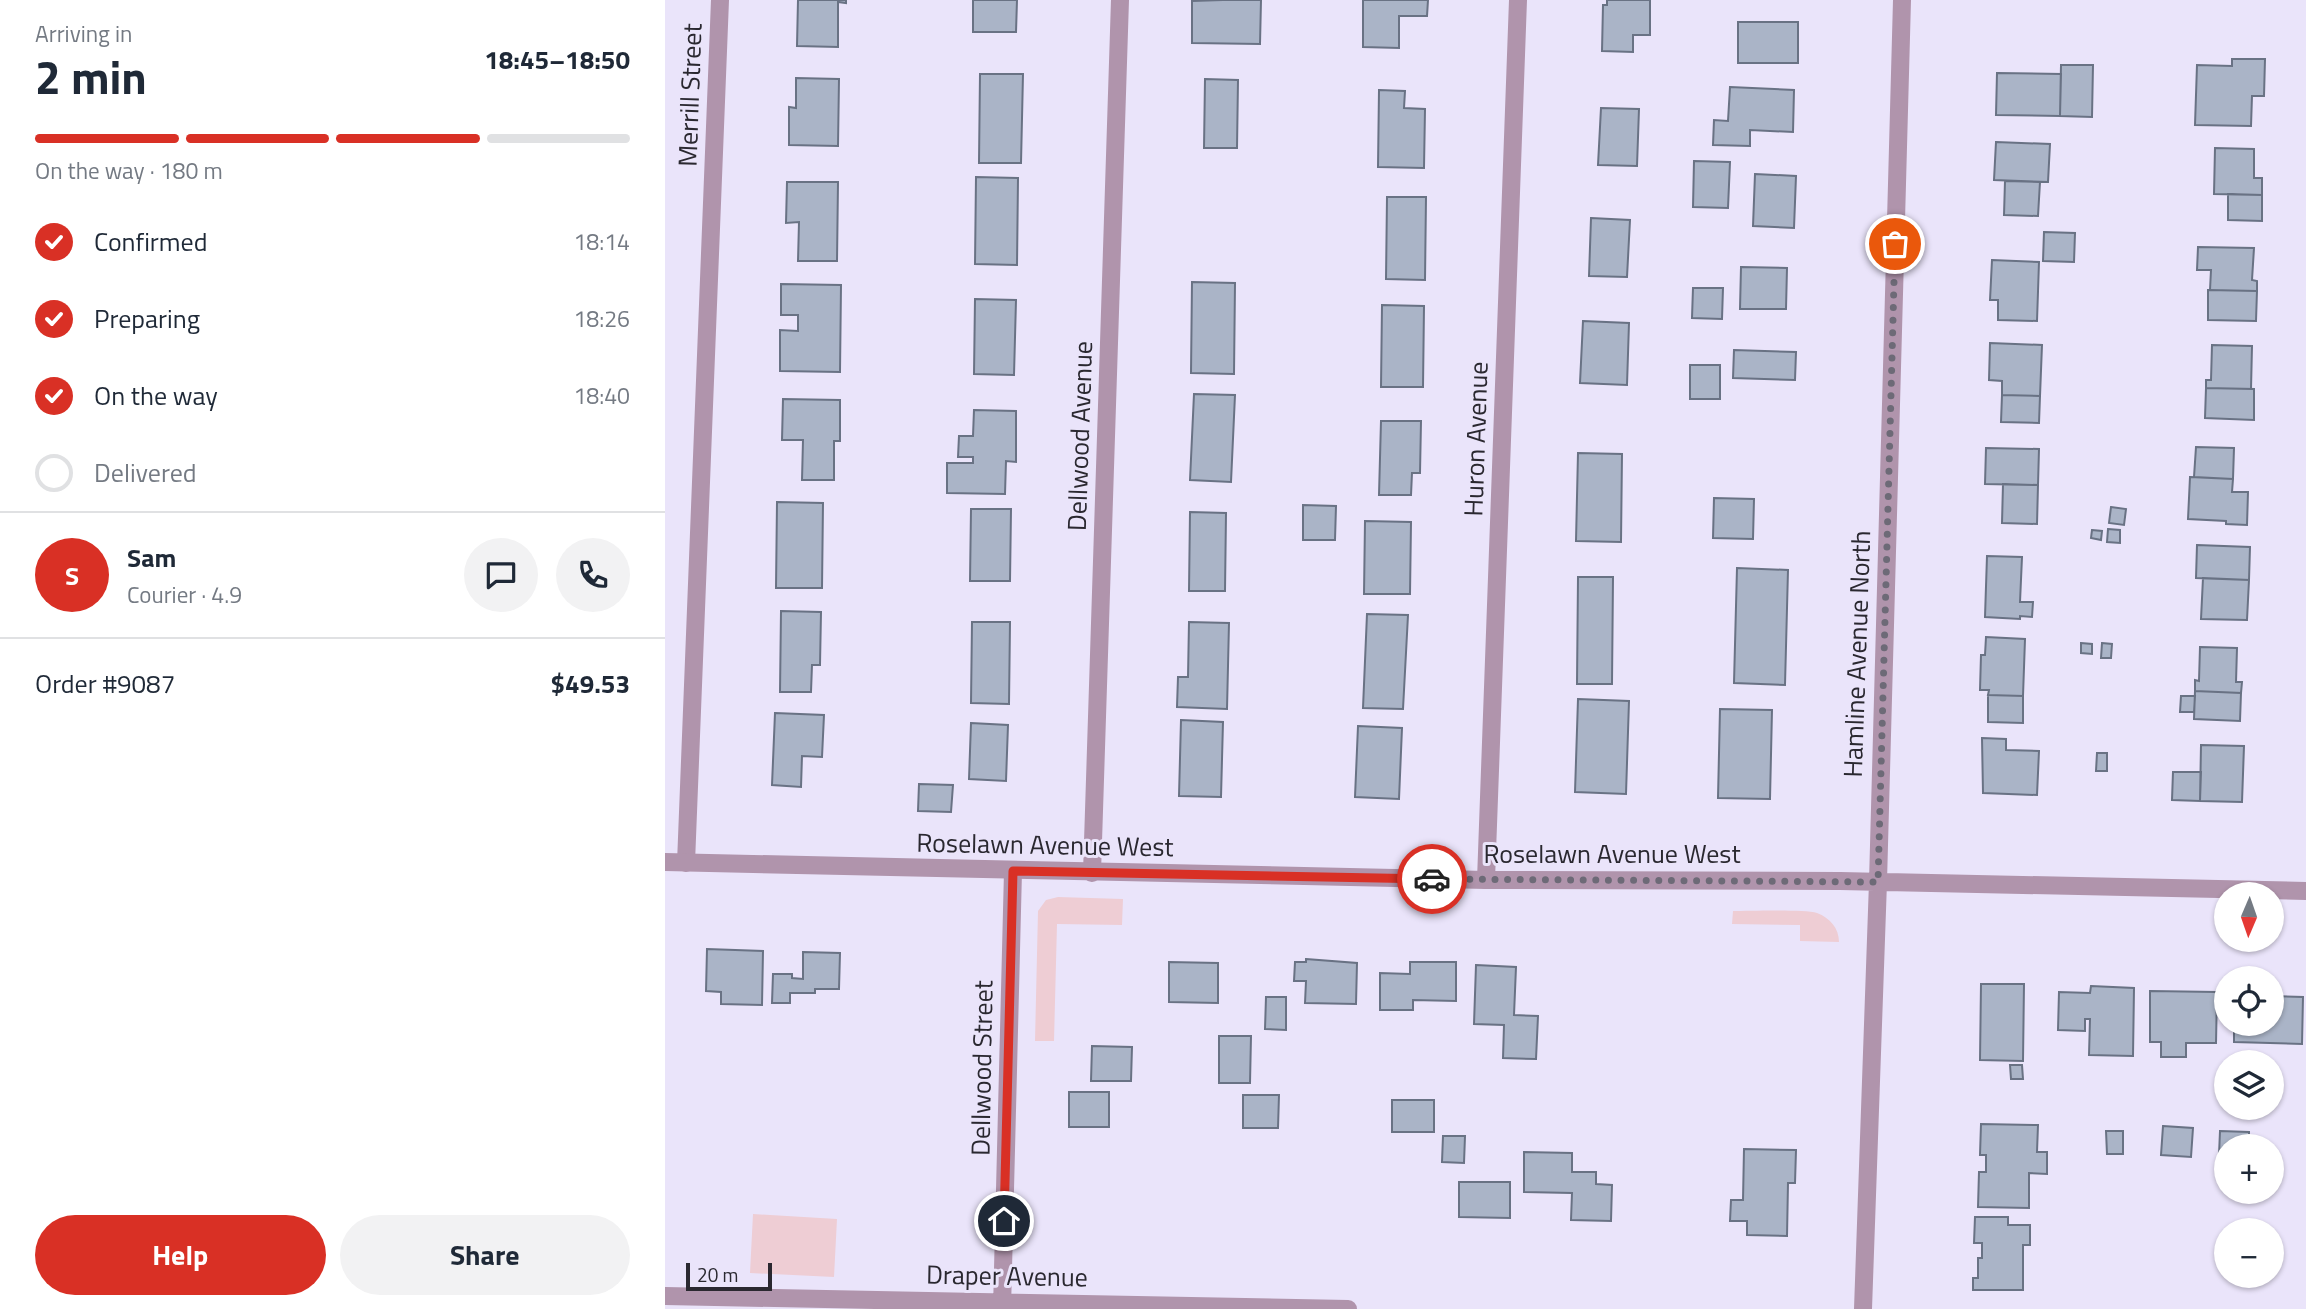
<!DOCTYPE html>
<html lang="en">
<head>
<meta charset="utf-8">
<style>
  body { margin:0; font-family:"Titillium Web",sans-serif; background:#f2f2f3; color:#1f2937; height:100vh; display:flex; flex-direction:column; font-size:26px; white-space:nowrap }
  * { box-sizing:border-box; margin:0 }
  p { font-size:23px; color:#747a83 }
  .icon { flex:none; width:38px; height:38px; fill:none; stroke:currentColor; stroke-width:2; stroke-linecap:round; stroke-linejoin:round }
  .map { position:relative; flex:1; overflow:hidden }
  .panel { display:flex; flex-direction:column; background:#fff; width:665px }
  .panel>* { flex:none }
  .needle { width:46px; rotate:182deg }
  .tools { position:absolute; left:1549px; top:882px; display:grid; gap:14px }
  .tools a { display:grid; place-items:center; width:70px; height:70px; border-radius:50%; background:#fff; box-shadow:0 2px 5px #0004; font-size:35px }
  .scale { position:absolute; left:21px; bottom:18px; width:86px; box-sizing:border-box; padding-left:7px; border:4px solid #2a2830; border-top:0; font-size:19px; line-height:24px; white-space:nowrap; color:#2a2830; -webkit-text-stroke:5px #eae4fa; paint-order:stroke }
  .pin { position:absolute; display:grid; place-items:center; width:60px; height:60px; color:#fff; margin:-30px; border:4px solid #fff; border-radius:50%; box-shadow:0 2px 7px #0007 }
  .courier { position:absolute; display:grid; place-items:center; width:70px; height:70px; margin:-35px; border:5px solid #d93025; border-radius:50%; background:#fff; color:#222; box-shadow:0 2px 9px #0007 }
  .overview em { font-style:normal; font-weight:700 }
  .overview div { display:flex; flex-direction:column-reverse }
  .overview { display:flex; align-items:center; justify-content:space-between; height:119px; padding:0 35px }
  h1 { font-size:46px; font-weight:700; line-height:52px }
  .bar { display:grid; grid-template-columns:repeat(4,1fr); gap:10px 7px; align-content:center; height:84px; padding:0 35px }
  .bar i { height:9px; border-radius:5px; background:#e0e1e3 }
  .bar .on { background:#d93025 }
  .bar p { grid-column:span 4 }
  .line { display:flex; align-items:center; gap:18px; padding:0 35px; border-top:2px solid #e0e1e3 }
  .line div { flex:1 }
  .round { display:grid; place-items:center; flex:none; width:74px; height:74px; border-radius:37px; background:#f2f2f3 }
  ol { padding:0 35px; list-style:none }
  li { display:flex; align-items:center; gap:21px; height:77px }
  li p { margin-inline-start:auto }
  li .icon { padding:7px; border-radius:50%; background:#d93025; color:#fff; stroke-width:4 }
  li:last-child { color:#747a83 }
  li i { width:38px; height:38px; border:4px solid #e0e1e3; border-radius:50% }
  .primary-button { display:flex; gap:14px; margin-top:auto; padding:14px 35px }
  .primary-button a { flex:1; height:80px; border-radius:42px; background:#d93025; color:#fff; font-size:28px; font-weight:700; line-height:80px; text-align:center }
  .primary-button a+a { background:#f2f2f3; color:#1f2937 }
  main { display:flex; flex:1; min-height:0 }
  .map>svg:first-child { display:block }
  .green { fill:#eecdd4 }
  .building { fill:#aab4c7; stroke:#697284; stroke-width:2 }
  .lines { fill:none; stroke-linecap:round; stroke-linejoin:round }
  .minor { stroke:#b094ac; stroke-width:18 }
  .tertiary { stroke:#b094ac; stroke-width:18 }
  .done { stroke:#6d6a77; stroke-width:7; stroke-dasharray:0 12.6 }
  .route { stroke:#d93025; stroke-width:9 }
  .labels { text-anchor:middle; stroke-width:6; stroke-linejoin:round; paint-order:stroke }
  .street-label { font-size:26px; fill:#2a2830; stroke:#eae4fa }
</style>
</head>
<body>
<main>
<section class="panel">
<div class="overview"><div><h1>2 min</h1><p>Arriving in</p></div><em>18:45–18:50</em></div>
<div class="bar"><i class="on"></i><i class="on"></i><i class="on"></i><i></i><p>On the way · 180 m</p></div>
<ol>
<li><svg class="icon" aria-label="check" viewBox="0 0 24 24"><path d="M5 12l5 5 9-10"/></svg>Confirmed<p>18:14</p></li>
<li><svg class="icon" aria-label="check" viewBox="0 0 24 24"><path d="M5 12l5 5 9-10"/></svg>Preparing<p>18:26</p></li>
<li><svg class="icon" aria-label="check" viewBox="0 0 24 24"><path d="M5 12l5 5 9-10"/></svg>On the way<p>18:40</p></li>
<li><i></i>Delivered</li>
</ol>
<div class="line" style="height:126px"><b class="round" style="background:#d93025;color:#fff">S</b><div><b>Sam</b><p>Courier · 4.9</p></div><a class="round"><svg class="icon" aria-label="chat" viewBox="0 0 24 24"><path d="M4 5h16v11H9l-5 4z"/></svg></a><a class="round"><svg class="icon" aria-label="phone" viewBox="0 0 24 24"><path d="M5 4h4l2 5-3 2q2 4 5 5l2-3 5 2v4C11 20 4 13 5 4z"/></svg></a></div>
<div class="line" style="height:91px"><div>Order #9087</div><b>$49.53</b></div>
<div class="primary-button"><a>Help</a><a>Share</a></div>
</section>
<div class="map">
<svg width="1641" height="1309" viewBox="0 0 1641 1309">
  <rect width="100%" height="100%" fill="#eae4fa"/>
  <path class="green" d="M393,897L458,899L457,925L392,924L389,1041H370L373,911L381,900Z
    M1068,911C1085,911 1139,909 1152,913C1165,918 1174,928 1174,942L1135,941V925L1067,924Z
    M88,1214L172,1219L169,1277L85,1273Z"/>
  <path class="building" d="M133,0H181V3L173,2V47L132,46Z
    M308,0H352L351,32H308Z
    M558,0H596L595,44L527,43V1Z
    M698,0H763L762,16H734V48L698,47Z
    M942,0H985V35H968V52L937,51L938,5H942Z
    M1073,22H1133V63H1073Z
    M1567,59H1600L1599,96H1587L1586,126L1530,125L1532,65L1567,66Z
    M1396,65H1428L1427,117L1395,116Z
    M1332,73L1396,74L1395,116L1331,115Z
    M315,74H358L356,163H314Z
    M131,78L174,79L173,146L124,145V107L131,108Z
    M540,79L573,80L572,148H539Z
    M1065,87L1129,90L1128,132L1085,130V146L1048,145L1049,120L1063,121Z
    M714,90L740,91L739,108L760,109L759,168L713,167Z
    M936,108L974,109L972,166L933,165Z
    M1331,142L1385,144L1383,182L1329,180Z
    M1550,148L1589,149V178H1597V195L1549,194Z
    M1029,161L1065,162L1063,208L1028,207Z
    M1090,174L1131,176L1129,228L1088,226Z
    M311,177L353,178L352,265L310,264Z
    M1340,181L1375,182L1373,216L1339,215Z
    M122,182H173L172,261H133L134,222L121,223Z
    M1563,194L1597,195V221L1563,220Z
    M722,197H761L760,280L721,279Z
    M926,218L965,220L962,277L924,276Z
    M1379,232L1410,233L1409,262L1378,261Z
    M1533,247L1589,248L1587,280L1592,281V291L1545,290L1546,270H1532Z
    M1327,260L1374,262L1372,321L1333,320V300H1325Z
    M1076,267L1122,268L1121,309H1075Z
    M527,282L570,283L569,374L526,373Z
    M116,284L176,285L175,372L115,371V330L133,331V315H116Z
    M1028,288H1058L1057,319L1027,318Z
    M1543,290L1592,291L1591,321L1543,320Z
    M310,299L351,300L349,375L309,374Z
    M717,305L759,306L758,387H716Z
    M918,321L964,323L962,385L915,383Z
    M1325,343L1377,345L1375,396L1337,395V381L1324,380Z
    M1547,345L1587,346L1586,389L1541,388V380H1546Z
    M1069,350L1131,352L1130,380L1068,378Z
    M1025,365H1055V399H1025Z
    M1541,388L1589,389V420L1540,418Z
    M529,394L570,395L566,482L525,480Z
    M1337,395L1375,396L1374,423L1336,422Z
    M118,399L175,400V441H169V480H137L138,440H117Z
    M309,410L351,411V462L341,461L340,494L282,493V463H308V457H293L294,436H308Z
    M716,421H756L755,473H747L746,495H714Z
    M1531,447L1569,448L1568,479L1529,477Z
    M1321,448L1374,449L1373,485L1320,484Z
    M913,453L957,454L956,542L911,541Z
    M1525,477L1568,479L1567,492H1583L1582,525L1561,524V521L1523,519Z
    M1338,484L1373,485L1372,524L1337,523Z
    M1049,498L1089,499L1088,539L1048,538Z
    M112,502L158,503L157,588H111Z
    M638,505L671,506L670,540H638Z
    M1446,507L1461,509L1459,525L1444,523Z
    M306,509H346L345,581H305Z
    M525,512L561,513L560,591H524Z
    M700,521L746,522L745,594H699Z
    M1443,529L1455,530V543L1442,542Z
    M1427,530L1437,531L1436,540L1426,538Z
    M1532,545L1585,547L1584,580L1531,578Z
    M1322,556L1357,557L1355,602H1368L1367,617L1355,616V619L1320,617Z
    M1072,568L1123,570L1120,685L1069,683Z
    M913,577H948L947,684H912Z
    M1538,578L1584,580L1582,620L1536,619Z
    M116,611L156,612L155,665H147L146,692H115Z
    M702,614L743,615L738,709L698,708Z
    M307,622H345L344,704L306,703Z
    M524,622L564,623L562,709L512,707L513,677H523Z
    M1321,637L1360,639L1358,696L1323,695L1324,690H1315L1316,655H1320Z
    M1416,643L1427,644V654L1416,653Z
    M1437,643L1447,644L1446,658H1436Z
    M1535,647L1572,648L1571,682H1577L1576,693L1530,691V680L1534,681Z
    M1530,691L1576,693L1575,721L1529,719Z
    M1323,695L1358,696V723L1323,722Z
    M1516,696H1530L1529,712H1515Z
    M913,699L964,701L961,794L910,792Z
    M1055,709L1107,710L1105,799L1053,798Z
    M110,713L159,715L157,757L137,756L136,787L107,785Z
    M516,720L558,722L556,797L514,796Z
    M306,723L343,725L341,781L304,779Z
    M693,726L737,728L734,799L690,797Z
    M1317,738L1341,739V750L1374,751L1372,795L1318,793Z
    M1536,745L1579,746L1577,802L1535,801Z
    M1432,753H1442V771H1431Z
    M1508,772H1536L1535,801L1507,800Z
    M254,784L288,785L286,812L253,811Z
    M42,949L98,951L97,1005L56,1004V992L41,991Z
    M138,952L175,953L174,989H150V993H125V1003H107L108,974H127V978L138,979Z
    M641,959L692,963L691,1004L640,1003L641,981H629L630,962H641Z
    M504,962L553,963V1003L504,1002Z
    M745,962H791V1001L748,1000V1010H715V973L745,974Z
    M811,965L851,967L849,1015L873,1016L871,1059L838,1058L839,1025L809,1024Z
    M1316,984H1359L1358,1061L1315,1060Z
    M1426,986L1469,988L1468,1056L1424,1055L1425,1019H1420V1031L1393,1030L1394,992L1425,993Z
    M1485,991L1552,992L1551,1043H1521V1057H1496V1042H1485Z
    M1606,996L1638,997L1637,1044L1569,1042V1024H1606Z
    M601,997H621V1030L600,1029Z
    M554,1036H586L585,1083H554Z
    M427,1046L467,1047L466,1081H426Z
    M1345,1065H1357L1358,1079H1346Z
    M404,1092H444V1127H404Z
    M578,1095H614L613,1128H578Z
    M727,1100H769V1132H727Z
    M1316,1124L1373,1125L1372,1152H1382V1174L1364,1173V1208L1313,1207L1314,1172H1321V1155H1315Z
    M1498,1126L1528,1128L1526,1157L1496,1155Z
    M1441,1131H1458V1154H1442Z
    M1555,1131L1584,1132V1146H1561V1179H1553Z
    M778,1136H800L799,1163L777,1162Z
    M1079,1149L1131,1150L1130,1183H1123L1122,1236L1082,1235V1221H1065L1066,1200H1078Z
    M859,1152L907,1153V1172H931V1184L947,1185L946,1221L906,1220L907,1193L859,1192Z
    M794,1182H845V1218L794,1217Z
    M1310,1217H1343V1225H1365V1245H1358V1290H1308V1278H1313V1258H1317V1243H1309Z"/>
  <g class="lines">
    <path class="minor" d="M21,863L55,0
      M427,873L455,0
      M821,880L853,0
      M0,1296L683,1309
      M337,1309L348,871"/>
    <path class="tertiary" d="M0,862L821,880L1175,881L1641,891
      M1198,1309L1213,882L1237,0"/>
  </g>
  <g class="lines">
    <path class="done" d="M767,879L1213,882L1230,244"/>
    <path class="route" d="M339,1221L348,871L767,879"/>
  </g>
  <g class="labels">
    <g class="street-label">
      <text transform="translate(25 95) rotate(-88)" y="9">Merrill Street</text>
      <text transform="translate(415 436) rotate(-88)" y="9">Dellwood Avenue</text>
      <text transform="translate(811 439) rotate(-88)" y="9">Huron Avenue</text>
      <text transform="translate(1192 654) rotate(-88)" y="9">Hamline Avenue North</text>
      <text transform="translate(380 845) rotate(1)" y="9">Roselawn Avenue West</text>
      <text x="947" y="863">Roselawn Avenue West</text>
      <text transform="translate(317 1068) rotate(-89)" y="9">Dellwood Street</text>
      <text transform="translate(342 1276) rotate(1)" y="9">Draper Avenue</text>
    </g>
  </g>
</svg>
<div class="tools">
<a><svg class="needle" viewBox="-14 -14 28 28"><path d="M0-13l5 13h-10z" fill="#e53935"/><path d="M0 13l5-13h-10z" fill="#747a83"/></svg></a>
<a><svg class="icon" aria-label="locate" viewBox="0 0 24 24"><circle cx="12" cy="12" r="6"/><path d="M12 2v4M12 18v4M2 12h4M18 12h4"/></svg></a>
<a><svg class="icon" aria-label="layers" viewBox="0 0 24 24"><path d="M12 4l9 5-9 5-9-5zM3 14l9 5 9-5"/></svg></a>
<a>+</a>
<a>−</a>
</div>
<div class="scale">20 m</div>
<div class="pin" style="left:1230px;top:244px;background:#ea580c"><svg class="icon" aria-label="bag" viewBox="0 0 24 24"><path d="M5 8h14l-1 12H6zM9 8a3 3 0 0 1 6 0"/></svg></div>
<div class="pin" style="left:339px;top:1221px;background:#1f2937"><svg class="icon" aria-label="home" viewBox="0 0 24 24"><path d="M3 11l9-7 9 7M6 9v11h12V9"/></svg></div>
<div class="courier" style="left:767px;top:879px"><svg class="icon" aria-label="car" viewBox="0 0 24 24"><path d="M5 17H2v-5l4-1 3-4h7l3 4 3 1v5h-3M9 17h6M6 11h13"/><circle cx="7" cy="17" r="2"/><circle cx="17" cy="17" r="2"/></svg></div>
</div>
</main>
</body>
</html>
